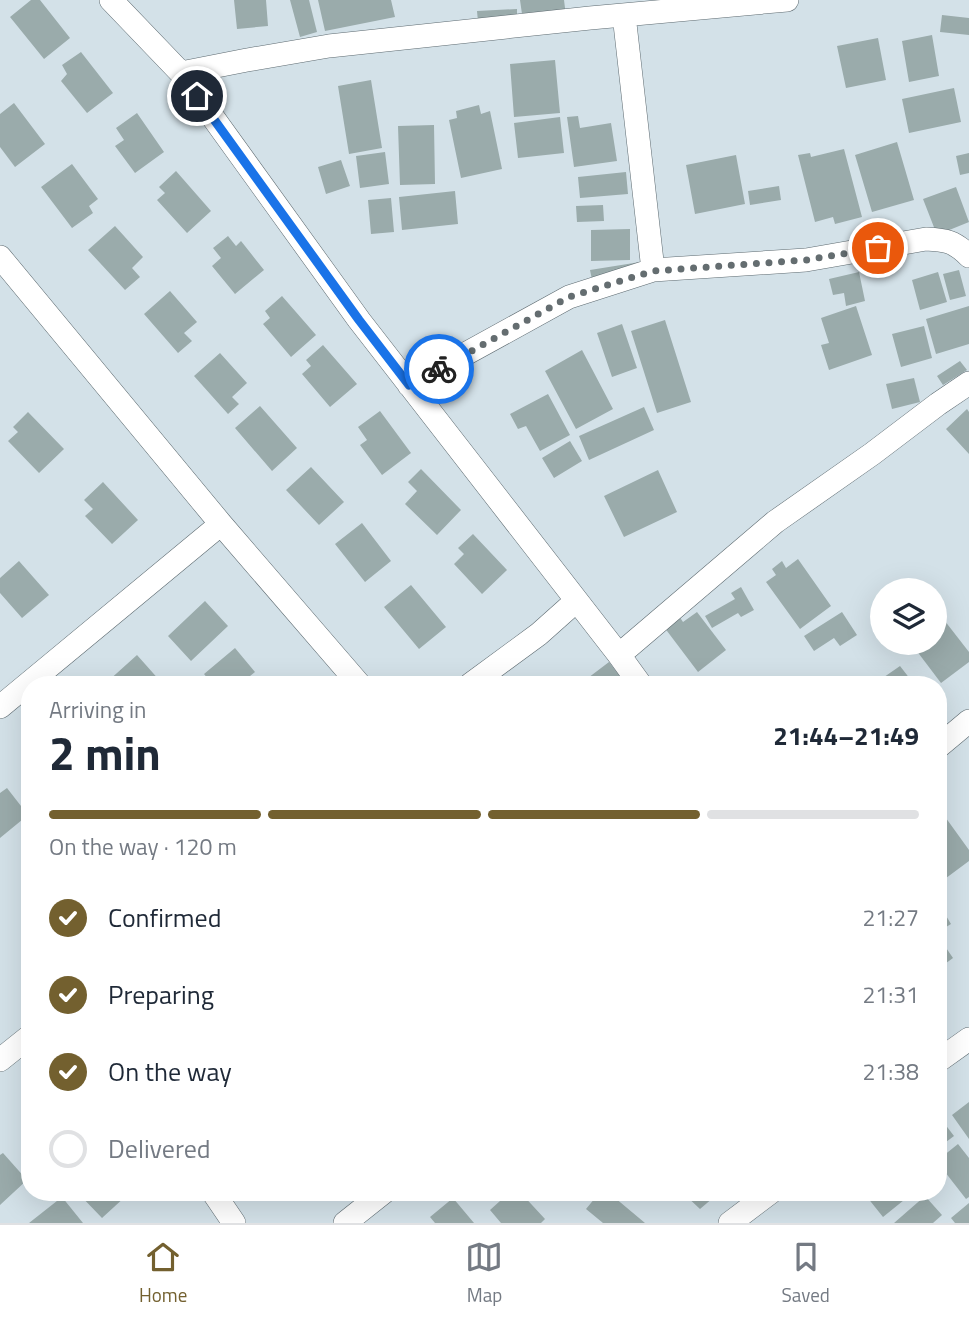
<!DOCTYPE html>
<html lang="en">
<head>
<meta charset="utf-8">
<style>
  body { margin:0; font-family:"Titillium Web",sans-serif; background:#f6f6f7; color:#1f2937; height:100vh; display:flex; flex-direction:column; font-size:26px; white-space:nowrap }
  * { box-sizing:border-box; margin:0 }
  p { font-size:23px; color:#747a83 }
  .icon { flex:none; width:38px; height:38px; fill:none; stroke:currentColor; stroke-width:2; stroke-linecap:round; stroke-linejoin:round }
  .map { position:relative; flex:1; overflow:hidden }
  .drawer { position:absolute; left:21px; top:676px; width:926px; height:525px; display:flex; flex-direction:column; background:#fff; border-radius:28px; box-shadow:0 7px 28px #0002 }
  .drawer>* { flex:none }
  .tools { position:absolute; left:870px; top:578px; display:grid; gap:14px }
  .tools a { display:grid; place-items:center; width:77px; height:77px; border-radius:50%; background:#fff; box-shadow:0 7px 28px #0002; font-size:35px }
  .pin { position:absolute; display:grid; place-items:center; width:60px; height:60px; color:#fff; margin:-30px; border:4px solid #fff; border-radius:50%; box-shadow:0 2px 7px #0007 }
  .courier { position:absolute; display:grid; place-items:center; width:70px; height:70px; margin:-35px; border:5px solid #1a73e8; border-radius:50%; background:#fff; color:#222; box-shadow:0 2px 9px #0007 }
  .headline em { font-style:normal; font-weight:700 }
  .headline div { display:flex; flex-direction:column-reverse }
  .headline { display:flex; align-items:center; justify-content:space-between; height:119px; padding:0 28px }
  h1 { font-size:46px; font-weight:700; line-height:52px }
  .bar { display:grid; grid-template-columns:repeat(4,1fr); gap:10px 7px; align-content:center; height:84px; padding:0 28px }
  .bar i { height:9px; border-radius:5px; background:#e0e1e3 }
  .bar .selected { background:#73602f }
  .bar p { grid-column:span 4 }
  ol { padding:0 28px; list-style:none }
  li { display:flex; align-items:center; gap:21px; height:77px }
  li p { margin-inline-start:auto }
  li .icon { padding:7px; border-radius:50%; background:#73602f; color:#fff; stroke-width:4 }
  li:last-child { color:#747a83 }
  li i { width:38px; height:38px; border:4px solid #e0e1e3; border-radius:50% }
  .menu { display:flex; justify-content:space-around; align-items:center; height:98px; border-top:2px solid #e0e1e3; background:#fff; font-size:19px; color:#747a83 }
  .menu a { display:grid; justify-items:center; gap:4px }
  .menu .selected { color:#73602f }
  .map>svg:first-child { display:block }
  .building { fill:#9aabab }
  .lines { fill:none; stroke-linecap:round; stroke-linejoin:round }
  .street-casing { stroke:#5d6a70; stroke-width:24 }
  .street { stroke:#fff; stroke-width:23 }
  .done { stroke:#646d70; stroke-width:7; stroke-dasharray:0 12.6 }
  .route { stroke:#1a73e8; stroke-width:9 }
</style>
</head>
<body>
<div class="map">
<svg width="969" height="1223" viewBox="0 0 969 1223">
  <rect width="100%" height="100%" fill="#d3e1e8"/>
  <path class="building" d="M31,0H40L70,38L44,59L10,17Z
    M234,0H266L268,26L237,29Z
    M290,0H309L317,32L300,37Z
    M318,0H391L395,17L325,31Z
    M520,0H564L566,16L523,21Z
    M517,9V20L478,22L477,11Z
    M942,15L969,18V35L940,32Z
    M932,35L939,76L909,82L902,41Z
    M878,38L886,80L846,88L837,46Z
    M81,52L113,93L87,113L61,81L67,74L62,65Z
    M555,60L560,113L514,117L510,64Z
    M371,80L382,148L349,154L338,86Z
    M954,88L961,122L909,133L902,99Z
    M14,103L45,144L15,167L0,147V114Z
    M479,105L481,114L490,111L502,169L461,178L449,120L457,118L456,111Z
    M137,113L164,152L135,173L115,146L124,140L116,128Z
    M578,116L580,128L611,123L617,161L574,167L567,117Z
    M560,117L564,153L518,158L514,123Z
    M434,125L435,184L400,185L398,126Z
    M897,142L914,200L872,212L855,155Z
    M844,149L862,217L835,224L833,217L815,222L798,155L810,153L811,157Z
    M385,152L389,184L360,188L356,156Z
    M969,153V173L960,175L956,156Z
    M736,155L745,204L695,214L686,165Z
    M341,160L350,186L326,194L318,167Z
    M72,164L98,199L89,206L93,213L72,228L41,187Z
    M176,171L211,211L187,233L157,200L165,193L159,187Z
    M626,172L628,194L580,198L578,177Z
    M779,186L781,200L750,205L748,191Z
    M956,187L969,222L937,235L923,199Z
    M455,191L458,224L402,230L399,197Z
    M391,198L394,232L371,234L368,200Z
    M603,205L604,221L577,222L576,206Z
    M115,226L143,257L132,268L140,277L125,290L88,250Z
    M630,229V260L591,261V230Z
    M228,236L236,246L241,241L264,270L235,294L212,266L221,258L213,248Z
    M640,262L592,280L590,270Z
    M959,270L966,296L950,300L943,274Z
    M859,272L865,301L846,306L844,293L833,295L829,279Z
    M938,272L947,302L920,310L912,280Z
    M170,291L197,322L184,333L192,341L178,353L144,314Z
    M282,296L316,335L291,357L263,324L270,318L265,311Z
    M856,306L872,355L829,370L821,345L829,343L821,318Z
    M969,306V344L936,354L926,319Z
    M665,320L691,402L657,413L631,331Z
    M622,324L637,368L612,377L597,333Z
    M924,326L932,358L901,367L892,334Z
    M323,345L357,384L330,407L302,374L311,366L306,360Z
    M582,350L613,409L576,429L545,371Z
    M220,353L247,383L232,397L239,404L228,414L194,376Z
    M960,361L967,370L943,385L937,376Z
    M914,378L920,402L892,409L886,384Z
    M548,394L570,435L540,451L526,426L518,429L510,414Z
    M260,406L297,448L272,471L235,428Z
    M644,407L654,430L589,460L579,436Z
    M967,409L969,412V454L946,429Z
    M380,411L411,453L382,475L360,445L367,440L358,427Z
    M28,412L64,449L39,473L8,441L18,432L13,427Z
    M570,441L582,461L554,478L542,458Z
    M311,467L344,502L319,525L286,490Z
    M421,469L461,510L437,535L405,504L417,491L408,482Z
    M658,470L677,512L624,537L604,496Z
    M103,482L138,520L112,544L85,516L93,509L84,500Z
    M362,523L391,561L365,582L335,544Z
    M473,534L507,570L482,594L454,564L464,554L458,548Z
    M798,559L831,606L800,629L766,582L776,575L772,569L782,561L786,568Z
    M19,561L49,595L22,618L0,593V578Z
    M411,585L446,627L419,649L384,607Z
    M741,587L754,610L741,617L738,613L712,628L705,616L735,599L731,593Z
    M205,601L228,626L191,661L168,636Z
    M934,607L969,652V662L941,683L910,642H934Z
    M697,612L726,650L698,672L664,627L679,616L683,622Z
    M842,612L857,635L840,646L834,638L814,651L804,636Z
    M235,648L255,672L240,684H212L204,674Z
    M137,655L161,682L158,684H109L107,682Z
    M609,662L626,684H580Z
    M900,666L914,684H874Z
    M7,788L28,815L0,838V793Z
    M938,807L969,850V861L938,884Z
    M942,909L951,924L938,932V911Z
    M938,936L953,958L938,969Z
    M969,1102V1139L952,1115Z
    M938,1115L954,1136L938,1148Z
    M958,1144L969,1158V1197L966,1199L938,1163V1160Z
    M3,1153L27,1180L0,1205V1155Z
    M77,1192H122L126,1196L102,1218Z
    M510,1192H520L545,1219L541,1223H501L490,1210Z
    M600,1192H608L645,1223H603L586,1209Z
    M683,1192H720L700,1209L684,1194Z
    M863,1192H906L909,1196L883,1217Z
    M925,1196L942,1215L933,1223H894Z
    M62,1197L83,1223H29Z
    M453,1198L474,1223H435L430,1217Z
    M969,1203V1223H955L951,1218Z"/>
  <g class="lines">
    <g class="street-casing">
      <path id="street" d="M111,0L181,73L359,320L619,655L640,684
        M624,15L653,270
        M181,73L247,60L329,46L590,18L787,0
        M0,257L221,524L359,684
        M409,385L569,297L653,270L806,260L926,239C946,240 954,241 969,256
        M619,655L775,522L872,454L938,404L969,383
        M471,684L539,634L576,601
        M0,707L221,524
        M938,747L969,721
        M0,1060L30,1036
        M938,1061L969,1039
        M213,1192L234,1223
        M345,1223L384,1192
        M730,1223L771,1192"/>
    </g>
    <use href="#street" class="street"/>
  </g>
  <g class="lines">
    <path class="done" d="M439,369L569,297L653,271L806,260L878,248"/>
    <path class="route" d="M197,96L359,320L409,385L439,369"/>
  </g>
</svg>
<div class="tools">
<a><svg class="icon" aria-label="layers" viewBox="0 0 24 24"><path d="M12 4l9 5-9 5-9-5zM3 14l9 5 9-5"/></svg></a>
</div>
<div class="pin" style="left:878px;top:248px;background:#ea580c"><svg class="icon" aria-label="bag" viewBox="0 0 24 24"><path d="M5 8h14l-1 12H6zM9 8a3 3 0 0 1 6 0"/></svg></div>
<div class="pin" style="left:197px;top:96px;background:#1f2937"><svg class="icon" aria-label="home" viewBox="0 0 24 24"><path d="M3 11l9-7 9 7M6 9v11h12V9"/></svg></div>
<div class="courier" style="left:439px;top:369px"><svg class="icon" aria-label="bike" viewBox="0 0 24 24"><circle cx="6" cy="16" r="4"/><circle cx="18" cy="16" r="4"/><path d="M6 16l4-8h5l3 8M10 8l3 8H6M13 5h3"/></svg></div>
<section class="drawer">
<div class="headline"><div><h1>2 min</h1><p>Arriving in</p></div><em>21:44–21:49</em></div>
<div class="bar"><i class="selected"></i><i class="selected"></i><i class="selected"></i><i></i><p>On the way · 120 m</p></div>
<ol>
<li><svg class="icon" aria-label="check" viewBox="0 0 24 24"><path d="M5 12l5 5 9-10"/></svg>Confirmed<p>21:27</p></li>
<li><svg class="icon" aria-label="check" viewBox="0 0 24 24"><path d="M5 12l5 5 9-10"/></svg>Preparing<p>21:31</p></li>
<li><svg class="icon" aria-label="check" viewBox="0 0 24 24"><path d="M5 12l5 5 9-10"/></svg>On the way<p>21:38</p></li>
<li><i></i>Delivered</li>
</ol>
</section>
</div>
<nav class="menu">
<a class="selected"><svg class="icon" aria-label="home" viewBox="0 0 24 24"><path d="M3 11l9-7 9 7M6 9v11h12V9"/></svg>Home</a>
<a><svg class="icon" aria-label="map" viewBox="0 0 24 24"><path d="M3 6l6-2 6 2 6-2v14l-6 2-6-2-6 2zM9 4v14M15 6v14"/></svg>Map</a>
<a><svg class="icon" aria-label="saved" viewBox="0 0 24 24"><path d="M7 4h10v16l-5-4-5 4z"/></svg>Saved</a>
</nav>
</body>
</html>
